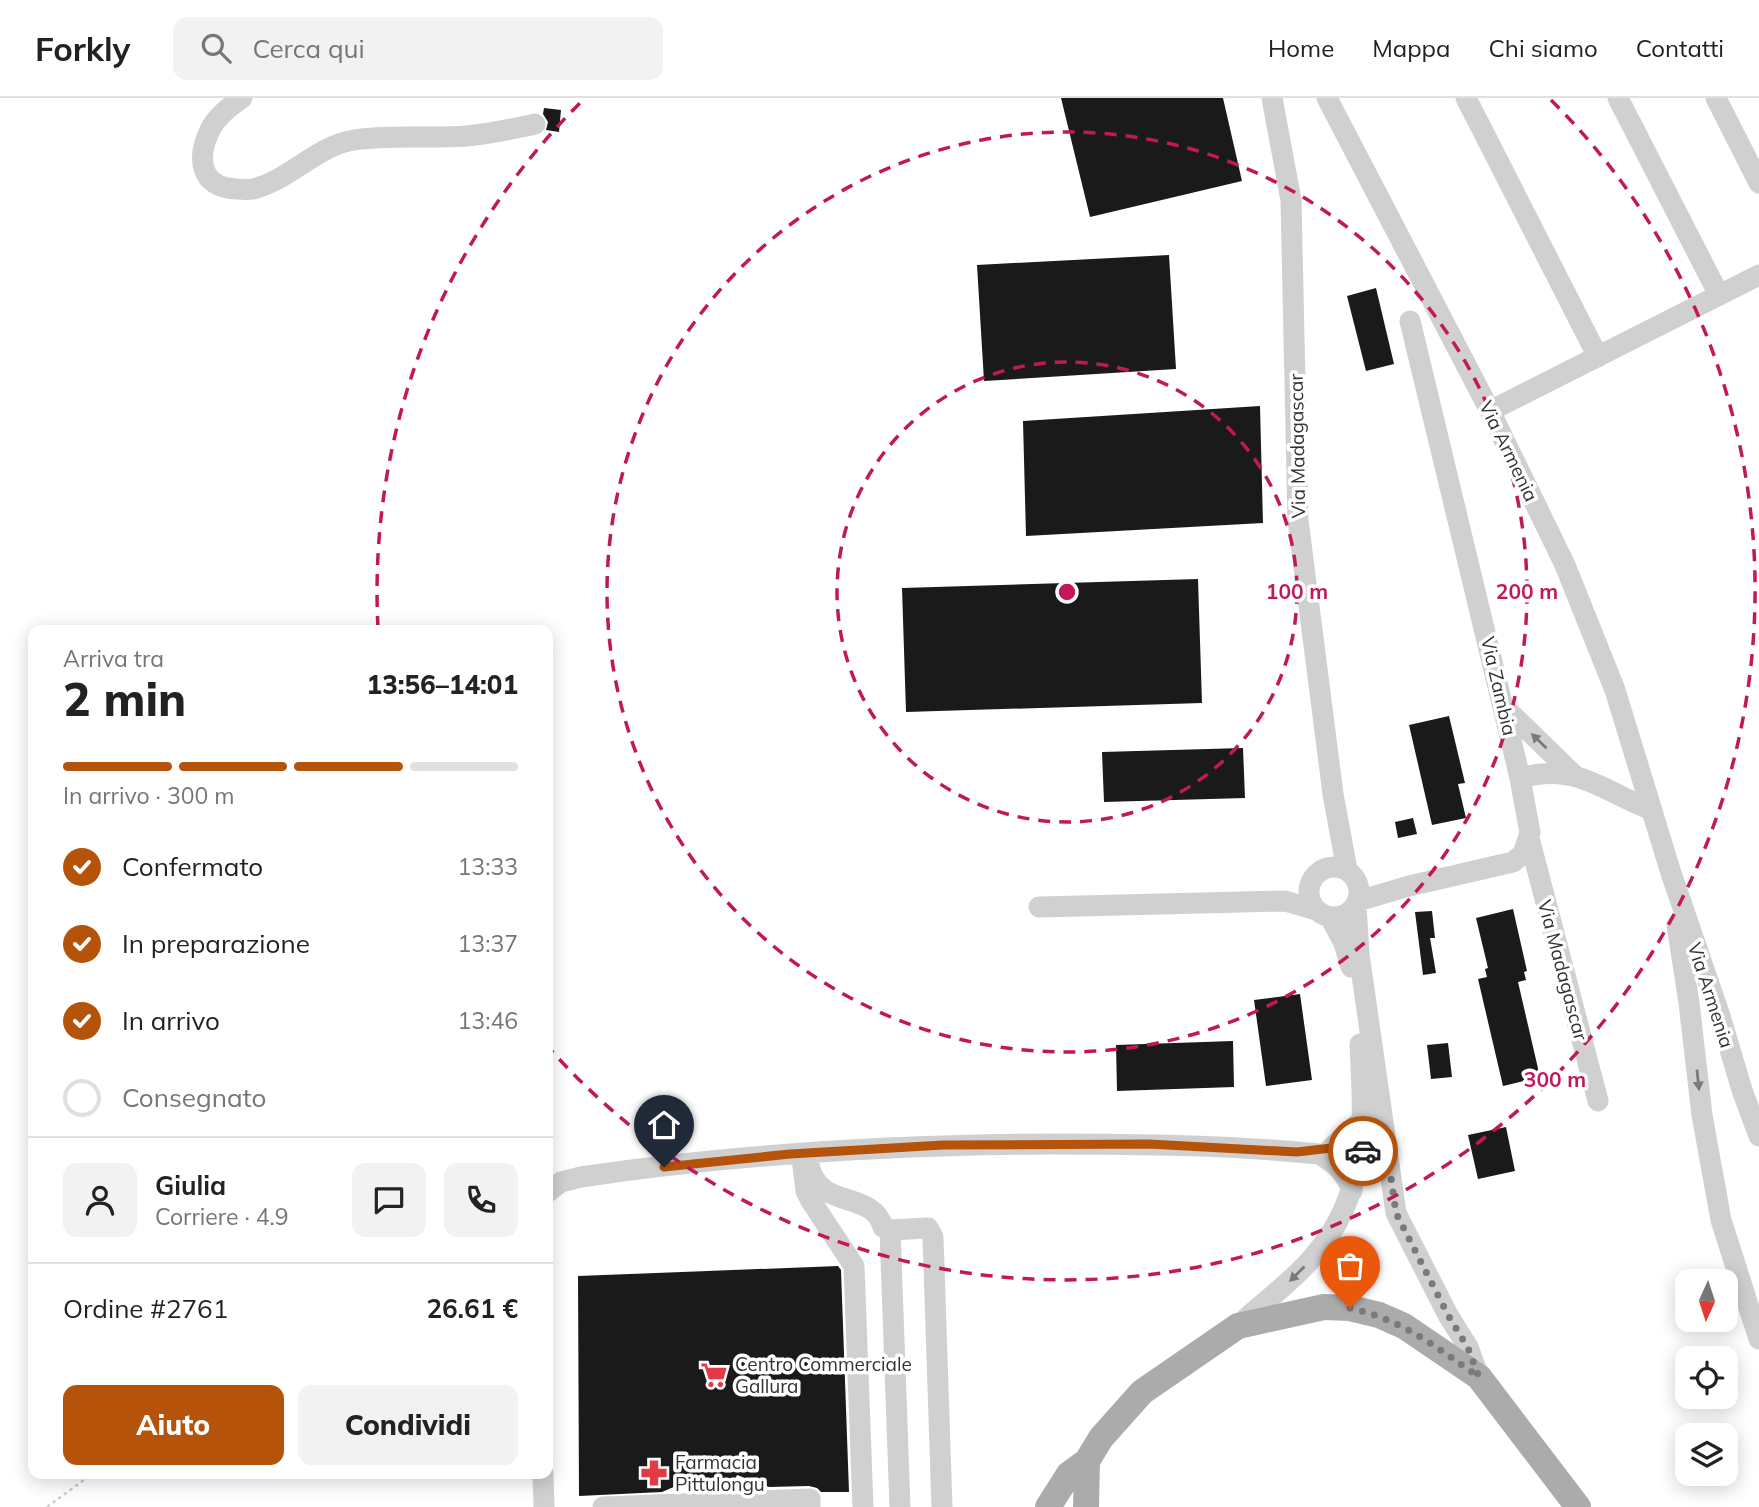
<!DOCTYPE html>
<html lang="it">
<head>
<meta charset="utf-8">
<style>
  body { margin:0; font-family:Mulish,sans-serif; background:#f2f2f2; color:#222; height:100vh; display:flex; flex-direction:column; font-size:26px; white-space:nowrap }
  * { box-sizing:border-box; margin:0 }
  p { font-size:23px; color:#767676 }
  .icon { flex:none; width:38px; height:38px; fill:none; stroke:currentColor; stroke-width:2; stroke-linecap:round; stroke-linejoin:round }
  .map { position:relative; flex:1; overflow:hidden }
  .sheet { position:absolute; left:28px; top:527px; width:525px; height:854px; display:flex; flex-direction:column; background:#fff; border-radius:14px; box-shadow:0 4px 18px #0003 }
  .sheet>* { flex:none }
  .needle { width:46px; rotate:183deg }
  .controls { position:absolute; left:1675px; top:1171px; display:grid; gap:14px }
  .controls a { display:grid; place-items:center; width:63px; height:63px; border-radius:14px; background:#fff; box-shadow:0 4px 18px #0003; font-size:35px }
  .pin { position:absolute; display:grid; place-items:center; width:60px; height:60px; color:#fff; margin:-72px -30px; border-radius:50% 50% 50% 0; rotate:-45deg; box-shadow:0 0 7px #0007 }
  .pin .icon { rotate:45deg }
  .courier { position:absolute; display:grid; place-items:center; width:70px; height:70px; margin:-35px; border:5px solid #b45309; border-radius:50%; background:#fff; color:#222; box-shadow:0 2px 9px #0007 }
  .overview em { font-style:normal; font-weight:800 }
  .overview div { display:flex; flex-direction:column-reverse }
  .overview { display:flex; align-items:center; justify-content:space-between; height:119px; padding:0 35px }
  h1 { font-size:46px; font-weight:800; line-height:52px }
  .bar { display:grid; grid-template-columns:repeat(4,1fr); gap:10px 7px; align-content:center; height:84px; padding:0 35px }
  .bar i { height:9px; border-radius:5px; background:#e0e0e0 }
  .bar .active { background:#b45309 }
  .bar p { grid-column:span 4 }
  .line { display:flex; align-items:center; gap:18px; padding:0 35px; border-top:2px solid #e0e0e0 }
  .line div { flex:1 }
  .round { display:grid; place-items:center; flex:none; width:74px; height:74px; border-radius:14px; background:#f2f2f2 }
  ol { padding:0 35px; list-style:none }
  li { display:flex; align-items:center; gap:21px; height:77px }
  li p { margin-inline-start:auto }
  li .icon { padding:7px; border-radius:50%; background:#b45309; color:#fff; stroke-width:4 }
  li:last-child { color:#767676 }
  li i { width:38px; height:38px; border:4px solid #e0e0e0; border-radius:50% }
  .button { display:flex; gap:14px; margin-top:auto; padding:14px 35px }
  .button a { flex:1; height:80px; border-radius:14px; background:#b45309; color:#fff; font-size:28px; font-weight:800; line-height:80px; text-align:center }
  .button a+a { background:#f2f2f2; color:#222 }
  header { display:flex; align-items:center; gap:42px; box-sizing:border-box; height:98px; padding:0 35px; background:#fff; border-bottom:2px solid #e0e0e0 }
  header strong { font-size:33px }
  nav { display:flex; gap:38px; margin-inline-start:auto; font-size:24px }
  .search { width:490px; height:63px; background:#f2f2f2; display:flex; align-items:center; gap:18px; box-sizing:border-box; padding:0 24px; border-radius:14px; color:#767676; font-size:26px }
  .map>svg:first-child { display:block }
  .building { fill:#1a1a1a }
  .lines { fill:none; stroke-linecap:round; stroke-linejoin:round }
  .path { stroke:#cdcdcd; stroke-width:2.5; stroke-dasharray:3.5 3.5; stroke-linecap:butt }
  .minor { stroke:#d0d0d0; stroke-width:21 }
  .major { stroke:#ababab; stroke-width:26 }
  .oneway { fill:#7a7a7a }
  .done { stroke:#7a7a7a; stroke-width:7; stroke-dasharray:0 12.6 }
  .route { stroke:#b45309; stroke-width:9 }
  .ring { fill:none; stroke:#c2185b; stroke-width:3.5; stroke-dasharray:12 9 }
  .labels { text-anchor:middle; stroke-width:7; stroke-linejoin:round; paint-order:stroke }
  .street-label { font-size:19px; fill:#333; stroke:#fff }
  .poi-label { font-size:19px; fill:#333; stroke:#fff; text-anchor:start }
  .centre { fill:#c2185b; stroke:#fff; stroke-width:3.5 }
  .ring-label { font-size:21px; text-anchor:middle; font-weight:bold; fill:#c2185b; stroke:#fff; stroke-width:7; stroke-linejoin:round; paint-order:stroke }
</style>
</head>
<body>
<header>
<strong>Forkly</strong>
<div class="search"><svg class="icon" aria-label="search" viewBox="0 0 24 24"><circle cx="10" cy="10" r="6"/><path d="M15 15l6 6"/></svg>Cerca qui</div>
<nav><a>Home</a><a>Mappa</a><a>Chi siamo</a><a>Contatti</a></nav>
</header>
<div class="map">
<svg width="1759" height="1409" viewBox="0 0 1759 1409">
  <rect width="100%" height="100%" fill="#fff"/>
  <path class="building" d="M1061,0H1223L1242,83L1090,119Z
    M544,10L561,12L559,34L546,32L548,24L543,16Z
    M1169,157L1176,271L984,283L977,167Z
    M1376,190L1394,266L1366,273L1347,198Z
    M1260,308L1263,425L1026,438L1023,323Z
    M1198,481L1202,605L906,614L902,490Z
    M1449,618L1465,685L1458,686L1466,720L1432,727L1409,627Z
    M1243,650L1245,700L1104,704L1102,654Z
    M1413,720L1417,736L1398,740L1395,724Z
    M1513,811L1527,873L1524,874L1526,882L1518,884L1540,979L1503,988L1478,881L1487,879L1485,871L1488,870L1476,820Z
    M1432,813L1435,840H1430L1436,875L1423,877L1415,814Z
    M1300,896L1312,982L1266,988L1254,902Z
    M1233,943L1234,989L1117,993L1116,947Z
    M1448,945L1452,979L1431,981L1427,947Z
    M1506,1029L1515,1073L1478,1081L1468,1037Z
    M838,1168L841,1172L849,1394H821L817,1390L809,1388L769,1389L737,1377L731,1391L703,1392L695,1380L662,1394L579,1398L578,1178Z"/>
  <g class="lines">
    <path class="path" d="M47,1409L92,1376"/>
    <path class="minor" d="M242,0C230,8 218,17 211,30C196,59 199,90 237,91C242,91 248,92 253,91C290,82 316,48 354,42C391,36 429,41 466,38C490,36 512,31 535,26
      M1272,0L1291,102L1298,422L1333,696L1347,772
      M1327,0L1490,313L1565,467L1615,592L1671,775L1720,918L1742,992L1759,1038
      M1466,0L1598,259
      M1618,0L1719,197
      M1716,0L1759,85
      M1490,313L1759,177
      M1504,609L1574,677
      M1520,680C1576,664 1602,693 1652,712
      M1529,740L1598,1003
      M1309 794a25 25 0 1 1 50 0a25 25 0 1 1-50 0Z
      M1358,803L1409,788L1513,764L1523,756L1530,735L1520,680L1410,223
      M1356,807L1359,856L1396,1115L1448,1217L1468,1249L1479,1279
      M1039,809L1285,803L1316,812
      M1330,819L1344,845L1351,869
      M1677,827L1689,905L1702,1017L1721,1122L1759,1241
      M1331,1050L1362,1022
      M806,1055C808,1062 809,1070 812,1076C826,1110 873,1094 883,1129L890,1132L928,1130L933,1139L942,1409
      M803,1068L806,1093L811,1103L854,1168L863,1409
      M548,1094L561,1084L581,1079C735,1056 892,1047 1048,1046C1138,1046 1229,1047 1319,1056C1335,1065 1346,1075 1352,1093
      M890,1132L900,1409
      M1238,1228C1263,1204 1291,1185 1313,1159C1369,1095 1364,1026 1360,946
      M543,1376L544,1409
      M603,1409L810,1401V1409"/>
    <path class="major" d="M1048,1409L1069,1376L1087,1363
      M1086,1409L1087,1363L1101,1340L1142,1294L1238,1228L1324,1209L1350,1210L1379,1217L1404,1228L1479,1279L1578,1409"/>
  </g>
  <defs><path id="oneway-solid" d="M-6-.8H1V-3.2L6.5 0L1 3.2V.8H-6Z" transform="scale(1.75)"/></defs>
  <g class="oneway">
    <use href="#oneway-solid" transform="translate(1539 643) rotate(-136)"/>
    <use href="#oneway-solid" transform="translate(1698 982) rotate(84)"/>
    <use href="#oneway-solid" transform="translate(1297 1176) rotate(135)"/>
  </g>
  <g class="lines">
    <path class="done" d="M1350,1210C1403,1222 1436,1249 1479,1279L1468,1250L1448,1217L1396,1115L1388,1059L1363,1053"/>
    <path class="route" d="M664,1069L790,1056L943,1047L1149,1046L1297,1054L1331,1050L1363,1053"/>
  </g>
  <g class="ring">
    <circle cx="1067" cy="494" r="230"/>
    <circle cx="1067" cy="494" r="460"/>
    <path d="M378 530A690 690 0 0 1 583 2M1551 2A690 690 0 1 1 550 951"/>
  </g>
  <defs>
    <g id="supermarket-bare" transform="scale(2.1)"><path d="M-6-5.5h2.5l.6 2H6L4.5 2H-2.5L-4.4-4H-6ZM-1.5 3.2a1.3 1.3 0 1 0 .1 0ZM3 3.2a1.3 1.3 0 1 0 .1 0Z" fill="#e63946" stroke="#fff" stroke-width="2.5" paint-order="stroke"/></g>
    <g id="pharmacy-bare" transform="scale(2.1)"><path d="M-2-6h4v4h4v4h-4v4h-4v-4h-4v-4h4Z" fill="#e63946" stroke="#fff" stroke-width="2.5" paint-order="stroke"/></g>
  </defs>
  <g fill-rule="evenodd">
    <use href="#supermarket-bare" x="714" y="1277"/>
    <use href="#pharmacy-bare" x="654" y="1375"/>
  </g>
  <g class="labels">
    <g class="street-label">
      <text transform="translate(1297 348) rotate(-91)" y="7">Via Madagascar</text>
      <text transform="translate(1509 353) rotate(64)" y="7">Via Armenia</text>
      <text transform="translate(1499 588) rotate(77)" y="7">Via Zambia</text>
      <text transform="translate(1563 872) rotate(75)" y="7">Via Madagascar</text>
      <text transform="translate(1711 897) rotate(72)" y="7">Via Armenia</text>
    </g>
    <g class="poi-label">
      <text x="735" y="1273">Centro Commerciale<tspan x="735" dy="22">Gallura</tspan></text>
      <text x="675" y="1371">Farmacia<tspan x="675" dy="22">Pittulongu</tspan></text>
    </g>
  </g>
  <circle cx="1067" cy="494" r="10" class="centre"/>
  <g class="ring-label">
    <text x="1297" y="501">100 m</text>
    <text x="1527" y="501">200 m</text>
    <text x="1555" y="989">300 m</text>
  </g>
</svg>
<div class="controls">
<a><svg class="needle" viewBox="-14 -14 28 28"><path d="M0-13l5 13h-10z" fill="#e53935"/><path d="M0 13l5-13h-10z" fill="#767676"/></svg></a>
<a><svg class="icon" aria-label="locate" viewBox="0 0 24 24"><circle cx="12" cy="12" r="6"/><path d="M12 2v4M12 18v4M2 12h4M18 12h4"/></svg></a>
<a><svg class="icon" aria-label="layers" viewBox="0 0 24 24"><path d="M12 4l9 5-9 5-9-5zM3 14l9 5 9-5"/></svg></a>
</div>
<div class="pin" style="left:1350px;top:1210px;background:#ea580c"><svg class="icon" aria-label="bag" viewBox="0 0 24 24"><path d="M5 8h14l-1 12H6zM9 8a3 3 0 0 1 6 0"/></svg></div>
<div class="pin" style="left:664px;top:1069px;background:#1f2937"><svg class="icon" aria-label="home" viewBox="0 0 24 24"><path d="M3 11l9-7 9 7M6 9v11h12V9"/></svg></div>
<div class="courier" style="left:1363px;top:1053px"><svg class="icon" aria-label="car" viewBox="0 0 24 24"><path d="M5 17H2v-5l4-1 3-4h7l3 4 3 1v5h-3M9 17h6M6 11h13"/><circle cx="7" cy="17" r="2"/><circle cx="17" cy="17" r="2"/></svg></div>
<section class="sheet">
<div class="overview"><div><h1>2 min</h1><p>Arriva tra</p></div><em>13:56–14:01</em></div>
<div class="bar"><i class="active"></i><i class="active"></i><i class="active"></i><i></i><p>In arrivo · 300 m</p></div>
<ol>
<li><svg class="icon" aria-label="check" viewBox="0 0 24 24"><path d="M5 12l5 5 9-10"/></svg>Confermato<p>13:33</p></li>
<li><svg class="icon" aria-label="check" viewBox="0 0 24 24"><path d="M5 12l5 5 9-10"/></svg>In preparazione<p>13:37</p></li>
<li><svg class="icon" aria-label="check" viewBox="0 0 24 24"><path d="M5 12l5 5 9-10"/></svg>In arrivo<p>13:46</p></li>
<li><i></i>Consegnato</li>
</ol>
<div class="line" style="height:126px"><a class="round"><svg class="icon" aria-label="person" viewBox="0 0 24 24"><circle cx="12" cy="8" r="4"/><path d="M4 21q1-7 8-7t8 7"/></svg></a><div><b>Giulia</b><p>Corriere · 4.9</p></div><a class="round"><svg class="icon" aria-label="chat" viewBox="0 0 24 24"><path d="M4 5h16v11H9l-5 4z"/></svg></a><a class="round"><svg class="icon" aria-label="phone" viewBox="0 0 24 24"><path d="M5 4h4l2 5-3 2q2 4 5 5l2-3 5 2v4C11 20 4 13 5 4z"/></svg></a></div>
<div class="line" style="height:91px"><div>Ordine #2761</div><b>26.61 €</b></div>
<div class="button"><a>Aiuto</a><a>Condividi</a></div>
</section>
</div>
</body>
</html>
